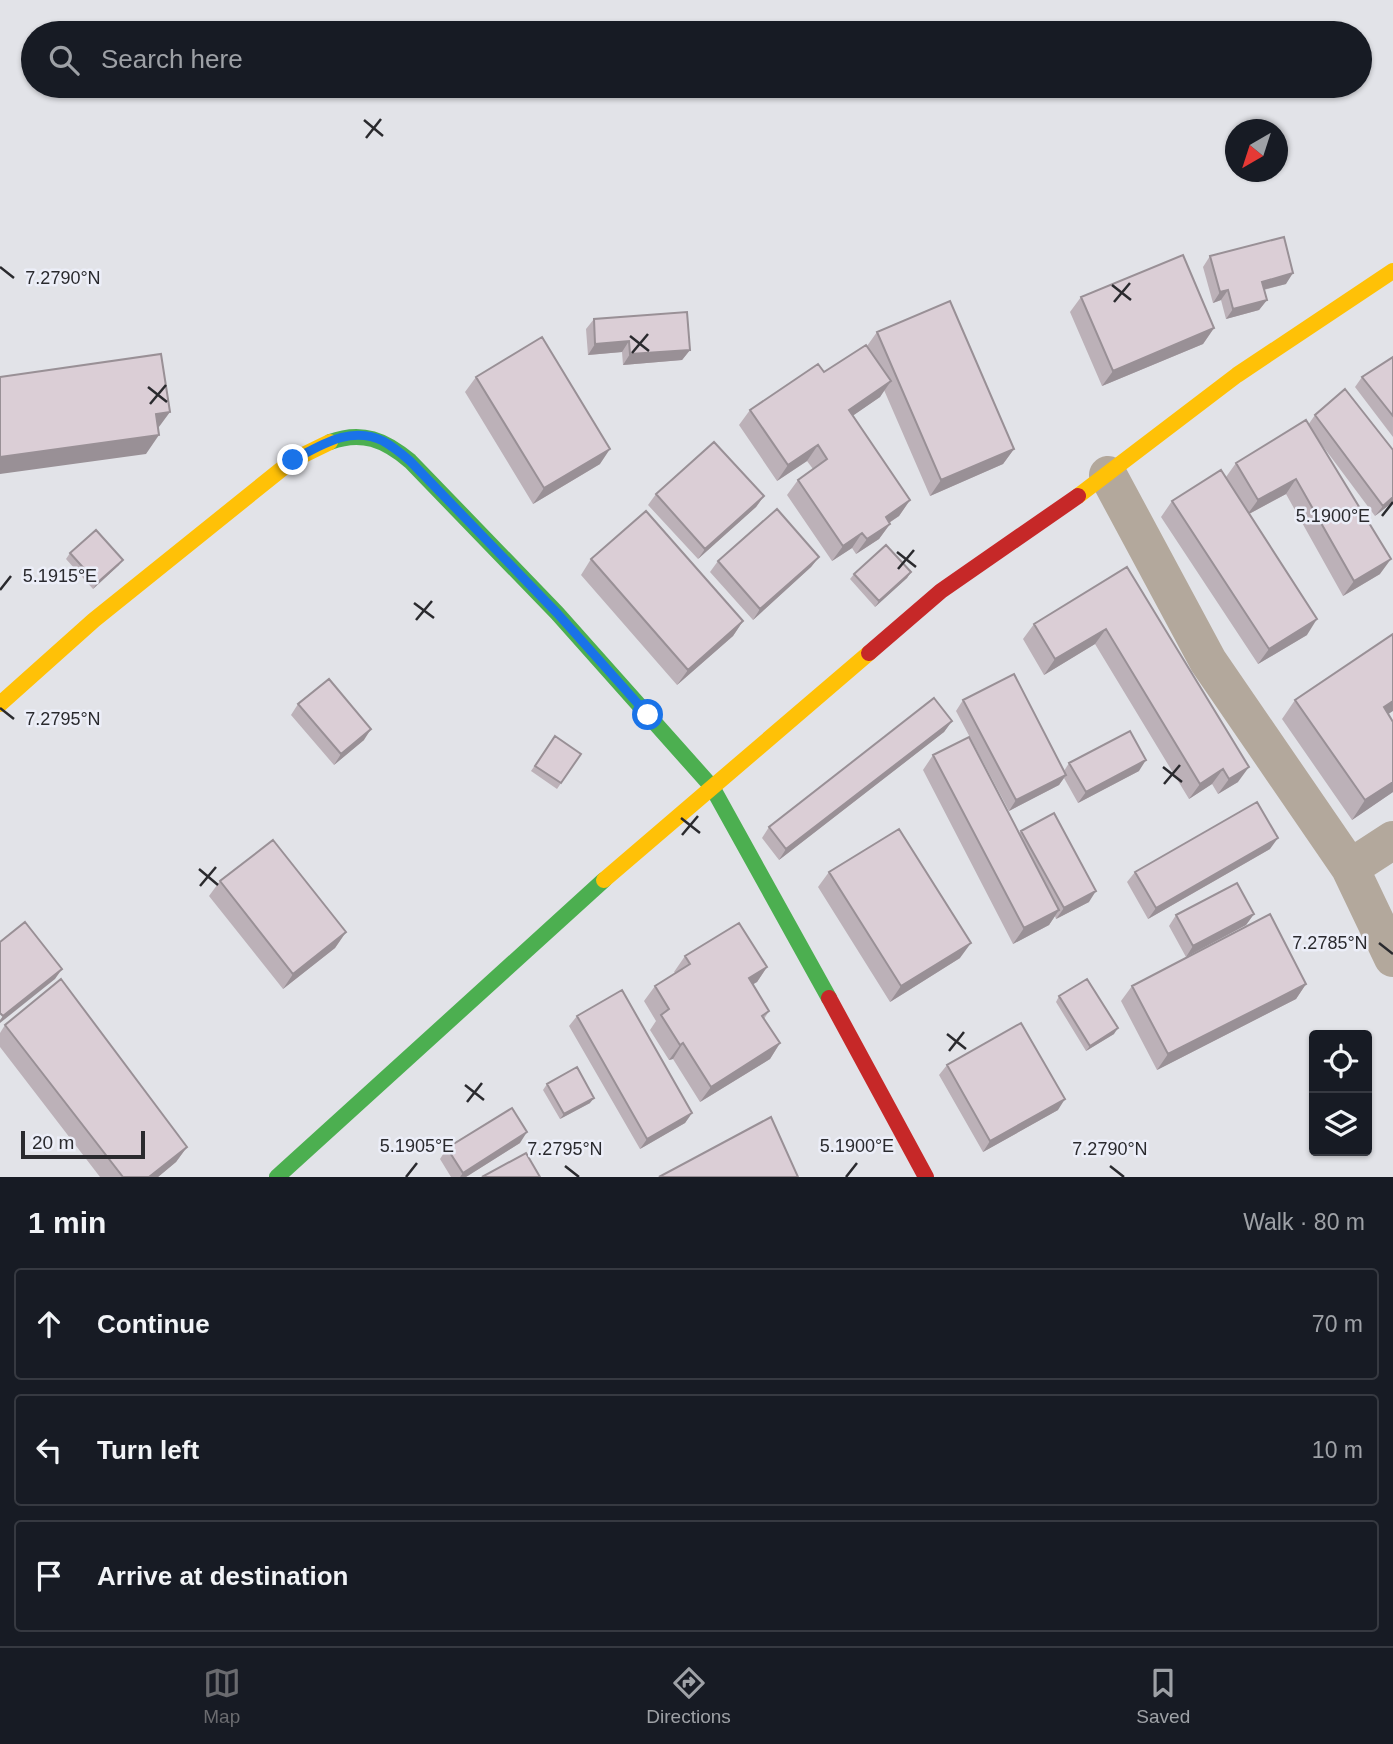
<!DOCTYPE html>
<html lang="en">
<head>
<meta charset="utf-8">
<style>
	body { margin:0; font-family:Arial,sans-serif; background:#20242c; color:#f1f3f6 }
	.controls { position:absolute; right:21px; bottom:21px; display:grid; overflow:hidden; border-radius:7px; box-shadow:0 2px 5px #0004 }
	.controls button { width:63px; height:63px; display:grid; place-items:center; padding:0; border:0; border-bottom:2px solid #363941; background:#171b24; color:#f1f3f6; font:35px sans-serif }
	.compass { position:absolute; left:1225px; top:119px; width:63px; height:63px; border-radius:50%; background:#171b24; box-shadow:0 2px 5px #0004; rotate:219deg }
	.scale { position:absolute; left:21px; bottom:18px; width:124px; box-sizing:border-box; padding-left:7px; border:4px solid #2a2a2e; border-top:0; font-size:19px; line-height:24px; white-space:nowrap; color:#2a2a2e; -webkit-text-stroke:5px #eceef8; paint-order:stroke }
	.stop { position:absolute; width:21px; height:21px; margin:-16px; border:5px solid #1a73e8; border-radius:50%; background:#fff }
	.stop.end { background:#1a73e8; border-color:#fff; box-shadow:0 2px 7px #0008 }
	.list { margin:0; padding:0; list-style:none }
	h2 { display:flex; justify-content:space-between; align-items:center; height:91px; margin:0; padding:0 28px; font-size:30px }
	h2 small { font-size:23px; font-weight:400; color:#9ea1a6 }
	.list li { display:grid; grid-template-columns:46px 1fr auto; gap:21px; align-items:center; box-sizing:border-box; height:112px; margin:0 14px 14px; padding:0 14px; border:2px solid #363941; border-radius:7px }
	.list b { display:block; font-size:26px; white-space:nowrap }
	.list em { font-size:23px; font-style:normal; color:#9ea1a6 }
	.icon { flex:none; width:38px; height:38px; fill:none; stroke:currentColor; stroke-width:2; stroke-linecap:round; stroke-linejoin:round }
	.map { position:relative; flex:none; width:1393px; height:1177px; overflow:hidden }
	.search { position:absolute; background:#171b24; box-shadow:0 2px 5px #0004; left:21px; right:21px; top:21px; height:77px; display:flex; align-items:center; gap:18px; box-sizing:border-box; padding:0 24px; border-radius:38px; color:#9ea1a6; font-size:26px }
	.sheet { height:469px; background:#171b24 }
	nav { display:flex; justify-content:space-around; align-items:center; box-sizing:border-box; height:98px; border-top:2px solid #363941; background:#171b24; font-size:19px; color:#9ea1a6 }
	nav a { display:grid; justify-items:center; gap:4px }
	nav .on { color:#6a6b6f }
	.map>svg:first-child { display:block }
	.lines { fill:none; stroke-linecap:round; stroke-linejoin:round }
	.street { stroke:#b3a89c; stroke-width:38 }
	.fast { stroke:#4caf50; stroke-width:16 }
	.slow { stroke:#ffc107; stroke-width:16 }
	.jam { stroke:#c62828; stroke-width:16 }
	.wall { fill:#bcb1b8 }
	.shaded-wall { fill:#999096 }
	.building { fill:#dbced6; stroke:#999096; stroke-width:2 }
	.route { stroke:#1a73e8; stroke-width:9 }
	.ticks { fill:none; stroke:#2a2a2e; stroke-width:2.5 }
	.ticks-label { font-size:18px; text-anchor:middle; fill:#2a2a2e; stroke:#eceef8; stroke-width:5; stroke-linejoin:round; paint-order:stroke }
</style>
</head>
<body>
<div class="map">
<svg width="1393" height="1177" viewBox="0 0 1393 1177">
	<rect width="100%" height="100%" fill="#e2e3e8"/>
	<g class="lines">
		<path class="street" d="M1108,475l100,186 142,207 43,90
			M1350,868l43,-28"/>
		<path class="fast" d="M330,442c32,-12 55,-2 80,19l147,152 155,174 117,211
			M277,1177l327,-297"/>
		<path class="slow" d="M1078,496l159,-121 156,-104
			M0,704l94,-84 199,-160 37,-18
			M604,880l265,-227"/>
		<path class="jam" d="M869,653l72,-62 137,-95
			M829,998l97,179"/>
	</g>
	<path class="wall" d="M1210,256l76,28 -22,6 3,10 -8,10 -33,9 -5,-19 -8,3 -10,-36z
		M1081,297l133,31 -11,16 -101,42 -32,-74z
		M594,319l96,31 -8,10 -59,5 -1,-13 -34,3 -2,-26z
		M877,332l137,117 -11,15 -73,32 -46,-106 -4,7 -28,19 58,84 -11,16 -10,7 1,1 -11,15 -23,15 -4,-6 -20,13 -45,-66 11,-15 15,-11 -6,-8 -30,20 -38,-56 11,-15 74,-38 43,-26z
		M1393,357v80l-38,-50 7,-10z
		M476,377l124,87 -67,40 -68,-112z
		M1315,415l78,87 -18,14 -56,-75 61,133 -37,22 -57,-102 -37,20 58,121 -49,29 -97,-147 11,-16 54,-24 10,-14 72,-38z
		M656,494l108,2 -8,11 -58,52 -50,-54z
		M70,553l49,12 -26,24 -27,-30z
		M819,557l-8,10 -58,53 -43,-48 8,-11z
		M591,559l152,62 -10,15 -56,49 -96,-110z
		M1127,567l111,215 -20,12 -6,-10 -23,15 -94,-155 -51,31 -21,-36 11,-15z
		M911,572l-4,6 -32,29 -25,-28 4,-5z
		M963,700l101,71 5,-8 70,8 -61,32 -14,-25 -5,7 -50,26 -53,-100z
		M1295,700l93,14 5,78 -41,28 -70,-101z
		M298,704l66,36 -30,25 -43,-50z
		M952,721l-8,11 -165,128 -17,-22 7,-11z
		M555,736l26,18 -24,35 -26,-18z
		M933,755l86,79 2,-3 68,71 -33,17 -1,-3 -6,9 -36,19 -90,-174z
		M1270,849l-122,70 -21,-37 8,-10z
		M829,872l131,86 -70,44 -72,-115z
		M220,881l126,51 -11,16 -52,41 -74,-93z
		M1254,914l-8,11 -60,32 -17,-31 7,-11z
		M685,956l82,11 -10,15 -4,2 16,27 -5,8 16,24 -10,16 -70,43 -27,-43 -4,1 -19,-30 6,-9 -12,-20 11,-15 20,-13 -1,-1z
		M1306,984l-10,15 -139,71 -36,-69 11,-15z
		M1059,996l55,38 -28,17 -30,-49z
		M577,1016l115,97 -7,10 -45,26 -71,-123z
		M5,1025l182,122 -11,15 -18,15h-58l-100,-130v-14z
		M947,1065l111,45 -75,42 -44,-77z
		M547,1084l43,19 -30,16 -17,-29z
		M520,1143l-54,34h-15l-11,-18 7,-11z"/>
	<path class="shaded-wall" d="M1293,273l-7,11 -32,8 8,-10z
		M1228,290l-7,10 -8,3 7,-11z
		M1267,300l-8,10 -33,9 7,-10z
		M1214,328l-11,16 -101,42 11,-15z
		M629,341l-7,11 -34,3 7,-11z
		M690,350l-8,10 -59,5 7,-11z
		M891,381l-11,16 -42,29 11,-16z
		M170,412l-14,19v-17z
		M159,435l-13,19 -146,20v-17z
		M818,445l-11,16 -30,20 11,-16z
		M610,449l-10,15 -67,40 11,-16z
		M1014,449l-11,15 -73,32 11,-16z
		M1296,479l-10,15 -39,21 11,-15z
		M764,496l-8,11 -58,52 7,-10z
		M1393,497v5l-18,14 8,-10z
		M910,500l-11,16 -24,16 11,-15z
		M890,524l-11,15 -23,15 11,-15z
		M862,533l-10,15 -20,13 11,-15z
		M819,557l-8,10 -58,53 7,-11z
		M1391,559l-11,15 -37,22 11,-15z
		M123,560l-4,5 -26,24 4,-6z
		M911,572l-4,6 -32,29 4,-6z
		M1317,619l-10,16 -49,29 11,-15z
		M743,621l-10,15 -56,49 11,-15z
		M1106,629l-11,15 -51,31 11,-16z
		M1393,701v10l-23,15 14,-19z
		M952,721l-8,11 -165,128 7,-11z
		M371,729l-7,11 -30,25 7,-11z
		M1146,760l-7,11 -61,32 8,-11z
		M1249,767l-11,15 -20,12 11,-15z
		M1223,769l-11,15 -23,15 11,-15z
		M1066,775l-7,10 -50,26 7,-11z
		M1393,782v10l-41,28 13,-20z
		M1278,838l-8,11 -122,70 8,-11z
		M1096,891l-7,11 -33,17 8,-11z
		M1059,910l-10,15 -36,19 11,-16z
		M1254,914l-8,11 -60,32 7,-11z
		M346,932l-11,16 -52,41 10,-15z
		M971,943l-11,15 -70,44 11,-16z
		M767,967l-10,15 -19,11 11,-15z
		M62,969l-7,10 -55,44v-3l3,-4z
		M1306,984l-10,15 -139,71 11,-16z
		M1118,1028l-4,6 -28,17 4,-5z
		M683,1043l-10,16 -4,1 11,-15z
		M780,1043l-10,16 -70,43 11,-15z
		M594,1098l-4,5 -30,16 4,-5z
		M1065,1099l-7,11 -75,42 7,-11z
		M692,1113l-7,10 -45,26 7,-10z
		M527,1132l-7,11 -54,34h-6l3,-4z
		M187,1147l-11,15 -18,15h-9z"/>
	<path class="building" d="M1284,237l9,36 -31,9 5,18 -34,9 -5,-19 -8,2 -10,-36z
		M1183,255l31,73 -101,43 -32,-74z
		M950,301l64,148 -73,31 -64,-148z
		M687,312l3,38 -60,4 -1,-13 -34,3 -1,-25z
		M542,337l68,112 -66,39 -68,-111z
		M866,345l25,36 -42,29 61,90 -24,17 4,7 -23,15 -5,-6 -19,13 -45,-66 29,-21 -9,-14 -30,20 -38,-55 68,-46 6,8z
		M161,354l9,58 -14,2 3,21 -159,22v-80z
		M1393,357v59l-31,-39z
		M1345,389l48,61v47l-10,9 -68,-91z
		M1306,420l85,139 -37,22 -58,-102 -38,21 -22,-37z
		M714,442l50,54 -59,53 -49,-55z
		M1221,470l96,149 -48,30 -97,-148z
		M777,509l42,48 -59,52 -42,-48z
		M646,511l97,110 -55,49 -97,-111z
		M96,530l27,30 -26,23 -27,-30z
		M886,545l25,27 -32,29 -25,-27z
		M1127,567l122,200 -20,12 -6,-10 -23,15 -94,-155 -51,30 -21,-35z
		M1393,634v67l-9,6 9,15v60l-28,18 -70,-100z
		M1014,674l52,101 -50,25 -53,-100z
		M329,679l42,50 -30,25 -43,-50z
		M934,698l18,23 -166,128 -17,-22z
		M1130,731l16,29 -60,32 -17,-29z
		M555,736l26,18 -20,29 -26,-17z
		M969,737l90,173 -35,18 -91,-173z
		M1257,802l21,36 -122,70 -21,-36z
		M1054,813l42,78 -32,17 -43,-77z
		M899,829l72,114 -70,43 -72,-114z
		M273,840l73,92 -53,42 -73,-93z
		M1237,883l17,31 -61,32 -17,-31z
		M1270,914l36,70 -138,70 -36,-68z
		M25,922l37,47 -59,47 -3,-3v-71z
		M739,923l28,44 -18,11 20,33 -7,5 18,27 -69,44 -28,-44 -3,2 -19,-30 8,-6 -14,-23 35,-22 -5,-8z
		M61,979l126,168 -38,30h-26l-118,-152z
		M1087,979l31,49 -28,18 -31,-50z
		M622,990l70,123 -45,26 -70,-123z
		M1021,1023l44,76 -75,42 -43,-76z
		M577,1067l17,31 -30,16 -17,-30z
		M512,1108l15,24 -64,41 -16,-25z
		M771,1117l27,60h-139z
		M526,1153l14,24h-58z"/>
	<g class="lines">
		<path class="route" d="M293,460c28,-15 58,-35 90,-19 9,5 19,13 27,20l147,152 91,102"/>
	</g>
	<path class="ticks" d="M364,120l19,16M366,138l15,-19M0,267l14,11M1112,285l19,15M1114,302l16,-19M630,336l19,15M632,353l16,-19M148,387l19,15M150,404l16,-19M1382,516l11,-14M897,552l19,15M898,569l16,-19M0,590l11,-14M414,603l20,15M416,620l16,-19M0,708l14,11M1163,767l19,15M1164,784l16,-19M681,818l19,15M682,835l16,-19M199,869l19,16M200,886l16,-19M1379,943l14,11M947,1034l19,15M949,1051l15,-19M465,1085l19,15M467,1102l15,-19M565,1166l14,11M1110,1166l14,11M406,1177l11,-14M846,1177l11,-14"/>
	<g class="ticks-label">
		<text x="63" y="284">7.2790°N</text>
		<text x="1333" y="522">5.1900°E</text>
		<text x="60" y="582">5.1915°E</text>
		<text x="63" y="725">7.2795°N</text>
		<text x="1330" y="949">7.2785°N</text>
		<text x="417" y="1152">5.1905°E</text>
		<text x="857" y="1152">5.1900°E</text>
		<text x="565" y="1155">7.2795°N</text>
		<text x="1110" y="1155">7.2790°N</text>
	</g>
</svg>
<div class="controls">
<button><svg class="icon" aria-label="locate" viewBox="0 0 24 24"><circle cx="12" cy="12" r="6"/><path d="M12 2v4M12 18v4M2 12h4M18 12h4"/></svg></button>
<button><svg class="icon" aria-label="layers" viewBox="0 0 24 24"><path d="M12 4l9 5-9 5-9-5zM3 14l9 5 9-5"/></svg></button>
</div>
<svg class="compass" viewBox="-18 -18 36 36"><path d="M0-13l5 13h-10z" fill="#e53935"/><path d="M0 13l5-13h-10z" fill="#9ea1a6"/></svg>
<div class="scale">20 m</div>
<div class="stop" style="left:648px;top:715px"></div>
<div class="stop end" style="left:293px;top:460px"></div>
<div class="search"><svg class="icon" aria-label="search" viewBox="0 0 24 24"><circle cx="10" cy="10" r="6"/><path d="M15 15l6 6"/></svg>Search here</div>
</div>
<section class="sheet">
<h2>1 min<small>Walk · 80 m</small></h2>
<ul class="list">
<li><svg class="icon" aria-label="ahead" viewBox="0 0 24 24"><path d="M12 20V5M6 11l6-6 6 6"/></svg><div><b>Continue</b></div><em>70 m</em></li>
<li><svg class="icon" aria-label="left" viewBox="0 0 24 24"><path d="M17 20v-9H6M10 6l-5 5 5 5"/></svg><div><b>Turn left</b></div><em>10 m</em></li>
<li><svg class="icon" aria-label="arrive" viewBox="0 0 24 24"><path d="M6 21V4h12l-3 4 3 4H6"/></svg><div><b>Arrive at destination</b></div></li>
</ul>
</section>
<nav>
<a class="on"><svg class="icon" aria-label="map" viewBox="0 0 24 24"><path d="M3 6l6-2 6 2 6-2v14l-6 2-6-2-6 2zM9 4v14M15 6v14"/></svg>Map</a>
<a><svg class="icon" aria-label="directions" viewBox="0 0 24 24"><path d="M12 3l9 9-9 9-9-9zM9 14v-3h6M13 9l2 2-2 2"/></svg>Directions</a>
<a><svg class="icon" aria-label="saved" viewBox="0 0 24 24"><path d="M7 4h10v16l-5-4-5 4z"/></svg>Saved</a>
</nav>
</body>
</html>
